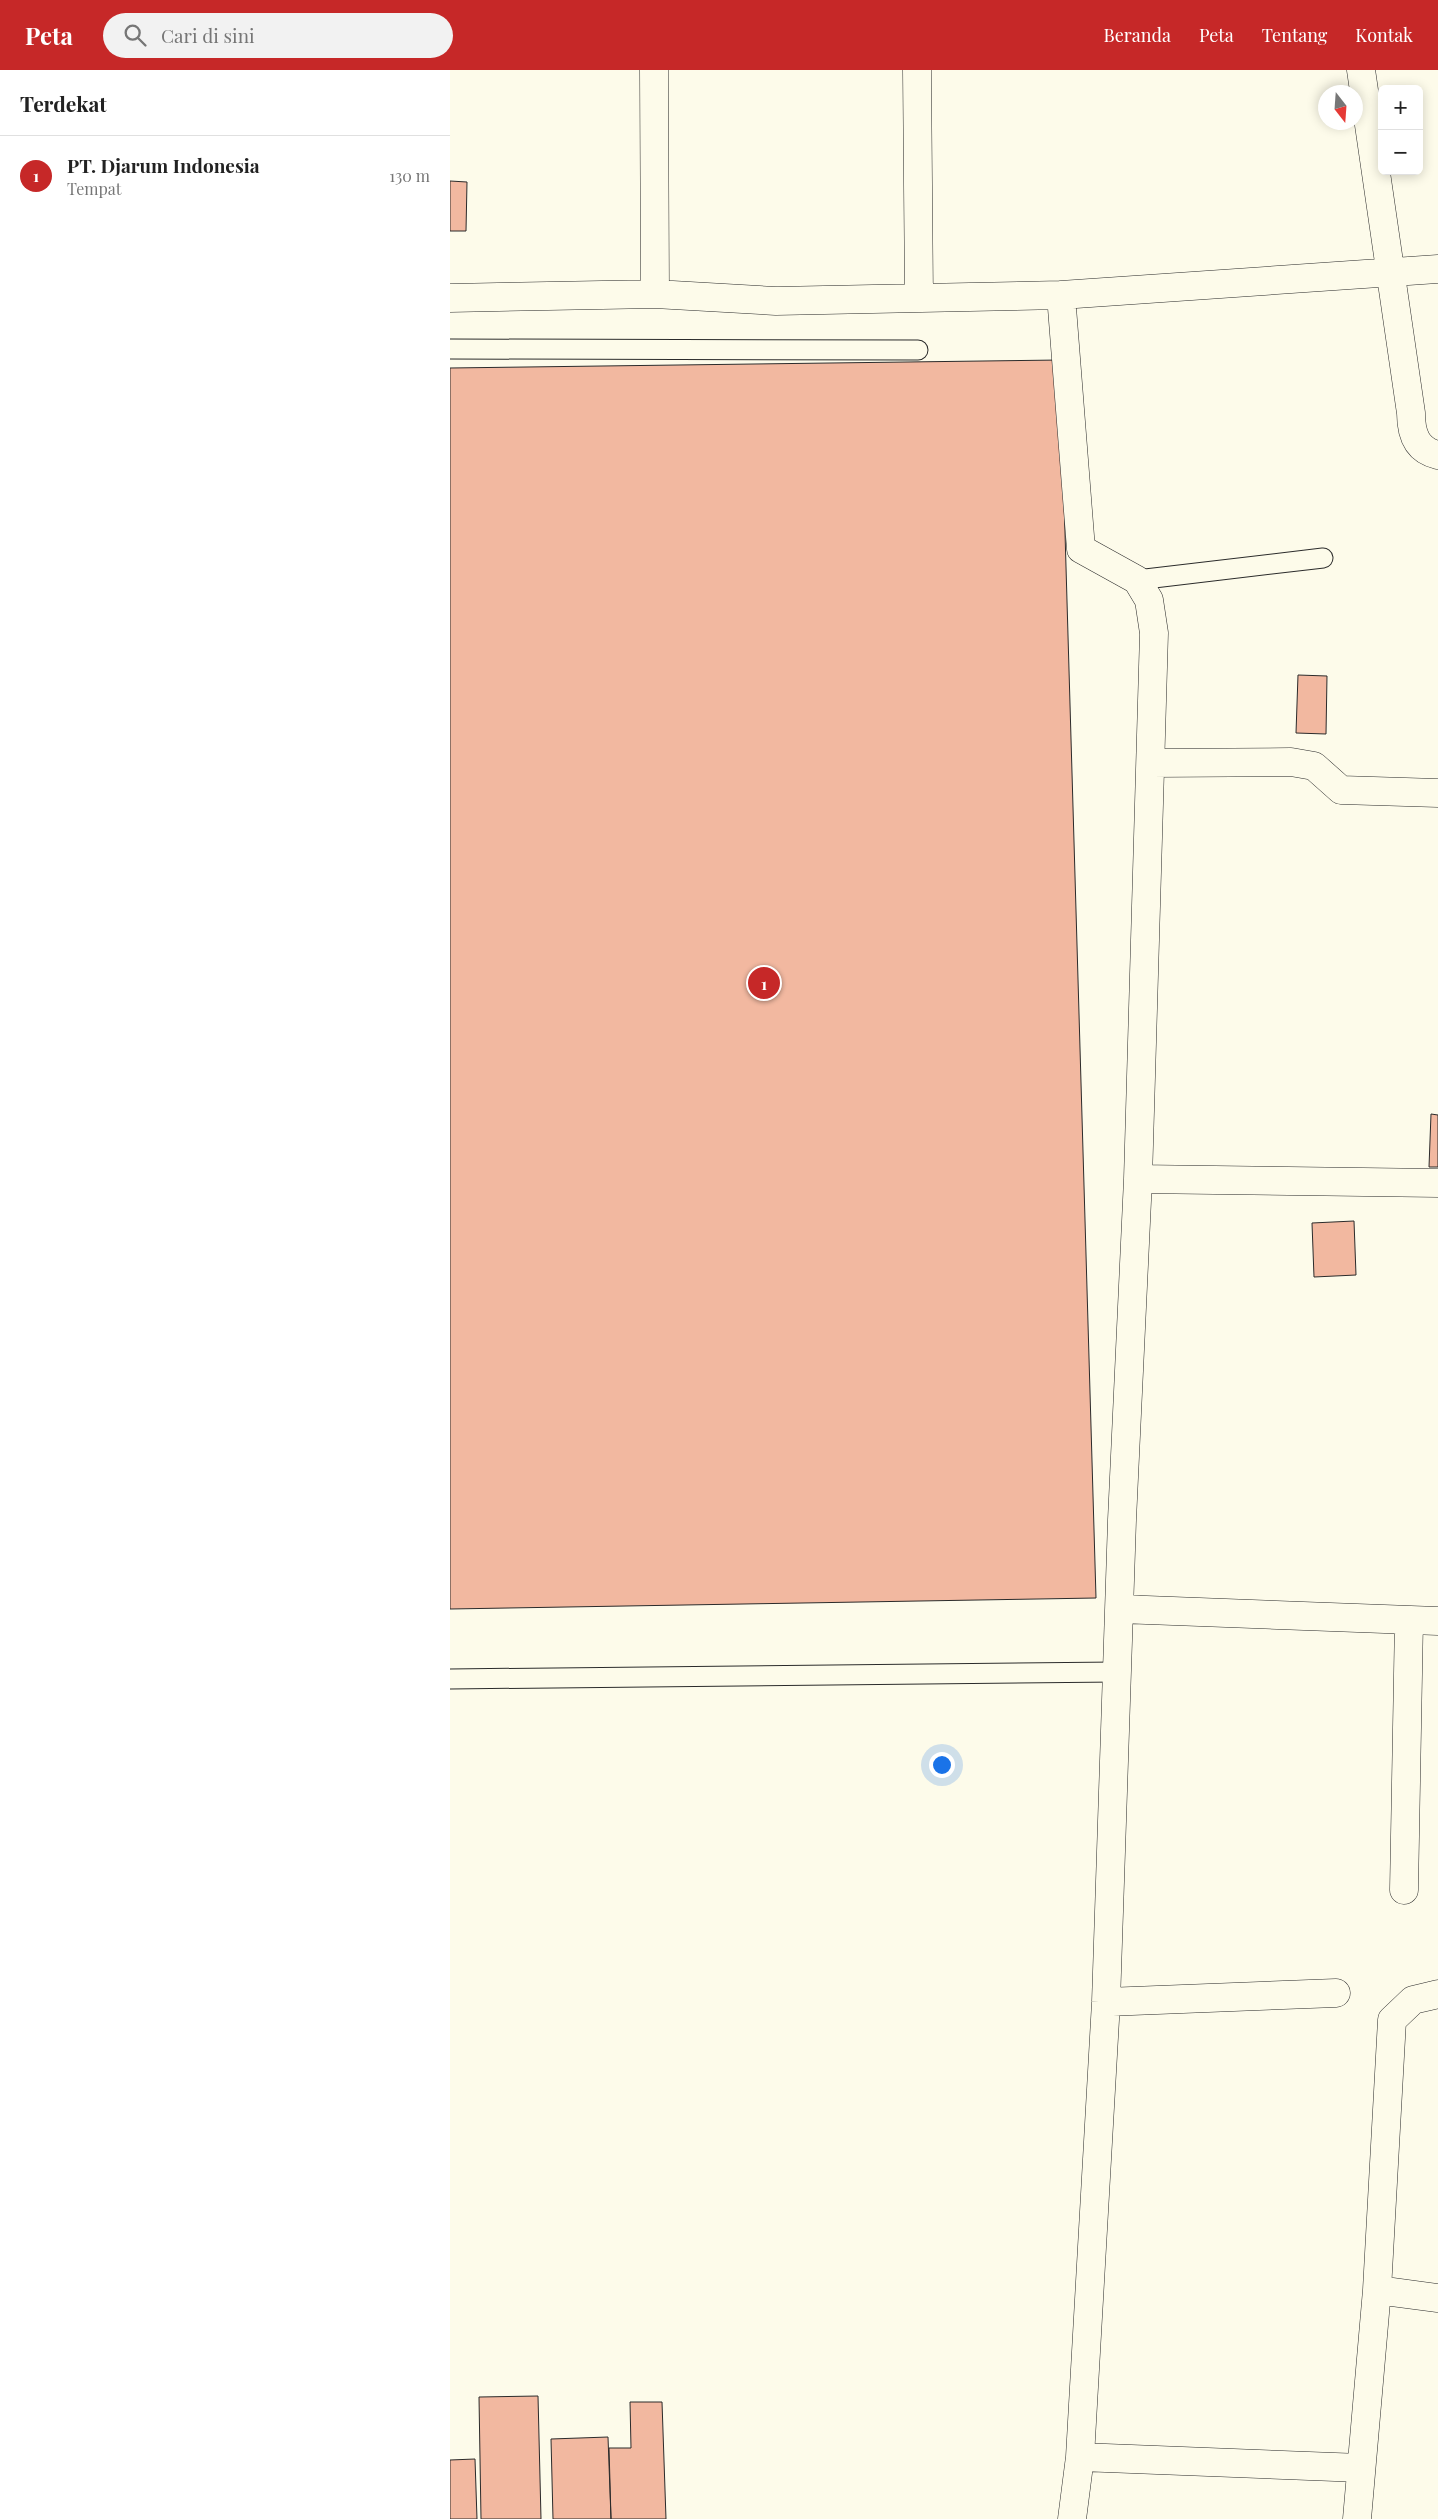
<!DOCTYPE html>
<html lang="id">
<head>
<meta charset="utf-8">
<style>
	body { margin:0; font-family:"Playfair Display",serif; background:#f2f2f2; color:#222 }
	.controls { position:absolute; right:15px; top:15px; display:grid; overflow:hidden; border-radius:8px; box-shadow:0 2px 12px #0003 }
	.controls button { width:45px; height:45px; display:grid; place-items:center; padding:0; border:0; border-bottom:1px solid #e0e0e0; background:#fff; color:#222; font:25px sans-serif }
	.compass { position:absolute; left:868px; top:15px; width:45px; height:45px; border-radius:50%; background:#fff; box-shadow:0 2px 12px #0003; rotate:163deg }
	.you { position:absolute; left:491px; top:1694px; width:18px; height:18px; margin:-12px; border:4px solid #fff; border-radius:50%; background:#1a73e8; box-shadow:0 0 0 8px #1a73e833 }
	.badge { display:grid; place-items:center; width:32px; height:32px; border-radius:50%; background:#c62828; color:#fff; font-size:16px; font-weight:700 }
	.pin { position:absolute; translate:-50% -50%; border:2px solid #fff; box-shadow:0 1px 5px #0006 }
	.list { margin:0; padding:0; list-style:none }
	h2 { display:flex; justify-content:space-between; align-items:center; height:65px; margin:0; padding:0 20px; font-size:21px }
	h2 small { font-size:16px; font-weight:400; color:#767676 }
	.list li { display:grid; grid-template-columns:32px 1fr auto; gap:15px; align-items:center; box-sizing:border-box; height:80px; padding:0 20px; border-top:1px solid #e0e0e0 }
	.list b { display:block; font-size:19px; white-space:nowrap }
	.list p { margin:0; font-size:16px; white-space:nowrap; color:#767676 }
	.list em { font-size:16px; font-style:normal; color:#767676 }
	.icon { flex:none; width:28px; height:28px; fill:none; stroke:currentColor; stroke-width:2; stroke-linecap:round; stroke-linejoin:round }
	.map { position:relative; flex:none; width:988px; height:2449px; overflow:hidden }
	header { display:flex; align-items:center; gap:30px; box-sizing:border-box; height:70px; padding:0 25px; background:#c62828; color:#fff }
	header strong { font-size:24px }
	nav { display:flex; gap:28px; margin-inline-start:auto; font-size:18px }
	.search { width:350px; height:45px; background:#f2f2f2; display:flex; align-items:center; gap:12px; box-sizing:border-box; padding:0 18px; border-radius:28px; color:#767676; font-size:19px }
	main { display:flex }
	aside { flex:1; background:#fff }
	.map>svg:first-child { display:block }
	.building { fill:#f2b8a0; stroke:#2b2b2b }
	.lines { fill:none; stroke-linecap:round; stroke-linejoin:round }
	.lane-casing { stroke:#2b2b2b; stroke-width:21 }
	.street-casing { stroke:#2b2b2b; stroke-width:29 }
	.lane { stroke:#fdfbea; stroke-width:19 }
	.street { stroke:#fdfbea; stroke-width:28 }
</style>
</head>
<body>
<header>
<strong>Peta</strong>
<div class="search"><svg class="icon" aria-label="search" viewBox="0 0 24 24"><circle cx="10" cy="10" r="6"/><path d="M15 15l6 6"/></svg>Cari di sini</div>
<nav><a>Beranda</a><a>Peta</a><a>Tentang</a><a>Kontak</a></nav>
</header>
<main>
<aside>
<h2>Terdekat<small></small></h2>
<ul class="list">
<li><span class="badge">1</span><div><b>PT. Djarum Indonesia</b><p>Tempat</p></div><em>130 m</em></li>
</ul>
</aside>
<div class="map">
<svg width="988" height="2449" viewBox="0 0 988 2449">
	<rect width="100%" height="100%" fill="#fdfbea"/>
	<path class="building" d="M0,111l17,1 -1,49h-16z
		M610,290l36,1238 -646,11v-1241z
		M848,605l29,1 -1,58 -30,-1z
		M981,1044l7,1v52h-9z
		M904,1151l2,54 -42,2 -2,-54z
		M88,2326l3,123h-60l-2,-122z
		M180,2332h32l4,117h-55l-2,-71h22z
		M158,2367l3,82h-58l-2,-80z
		M25,2389l2,60h-27v-59z"/>
	<g class="lines">
		<defs>
			<path id="lane" d="M0,279l468,1
				M687,510l186,-22
				M0,1609l667,-7"/>
			<path id="street" d="M204,0l1,224
				M467,0l2,228
				M911,0l50,343c0,20 5,37 27,42
				M611,225l20,254 56,31 12,20 5,33 -16,546 -16,341 -16,482 -26,455 -8,62
				M0,228l205,-4 121,7 285,-6 377,-26
				M701,693l140,-1 23,4 27,24 97,3
				M688,1109l300,4
				M670,1539l318,12
				M954,1820l5,-270
				M656,1932l230,-9
				M927,2220l61,8
				M630,2387l281,11
				M907,2449l20,-229 15,-270 21,-20 25,-6"/>
		</defs>
		<use href="#lane" class="lane-casing"/>
		<use href="#street" class="street-casing"/>
		<use href="#lane" class="lane"/>
		<use href="#street" class="street"/>
	</g>
</svg>
<div class="controls">
<button>+</button>
<button>−</button>
</div>
<svg class="compass" viewBox="-18 -18 36 36"><path d="M0-13l5 13h-10z" fill="#e53935"/><path d="M0 13l5-13h-10z" fill="#767676"/></svg>
<div class="you"></div>
<div class="pin badge" style="left:314px;top:913px">1</div>
</div>
</main>
</body>
</html>
